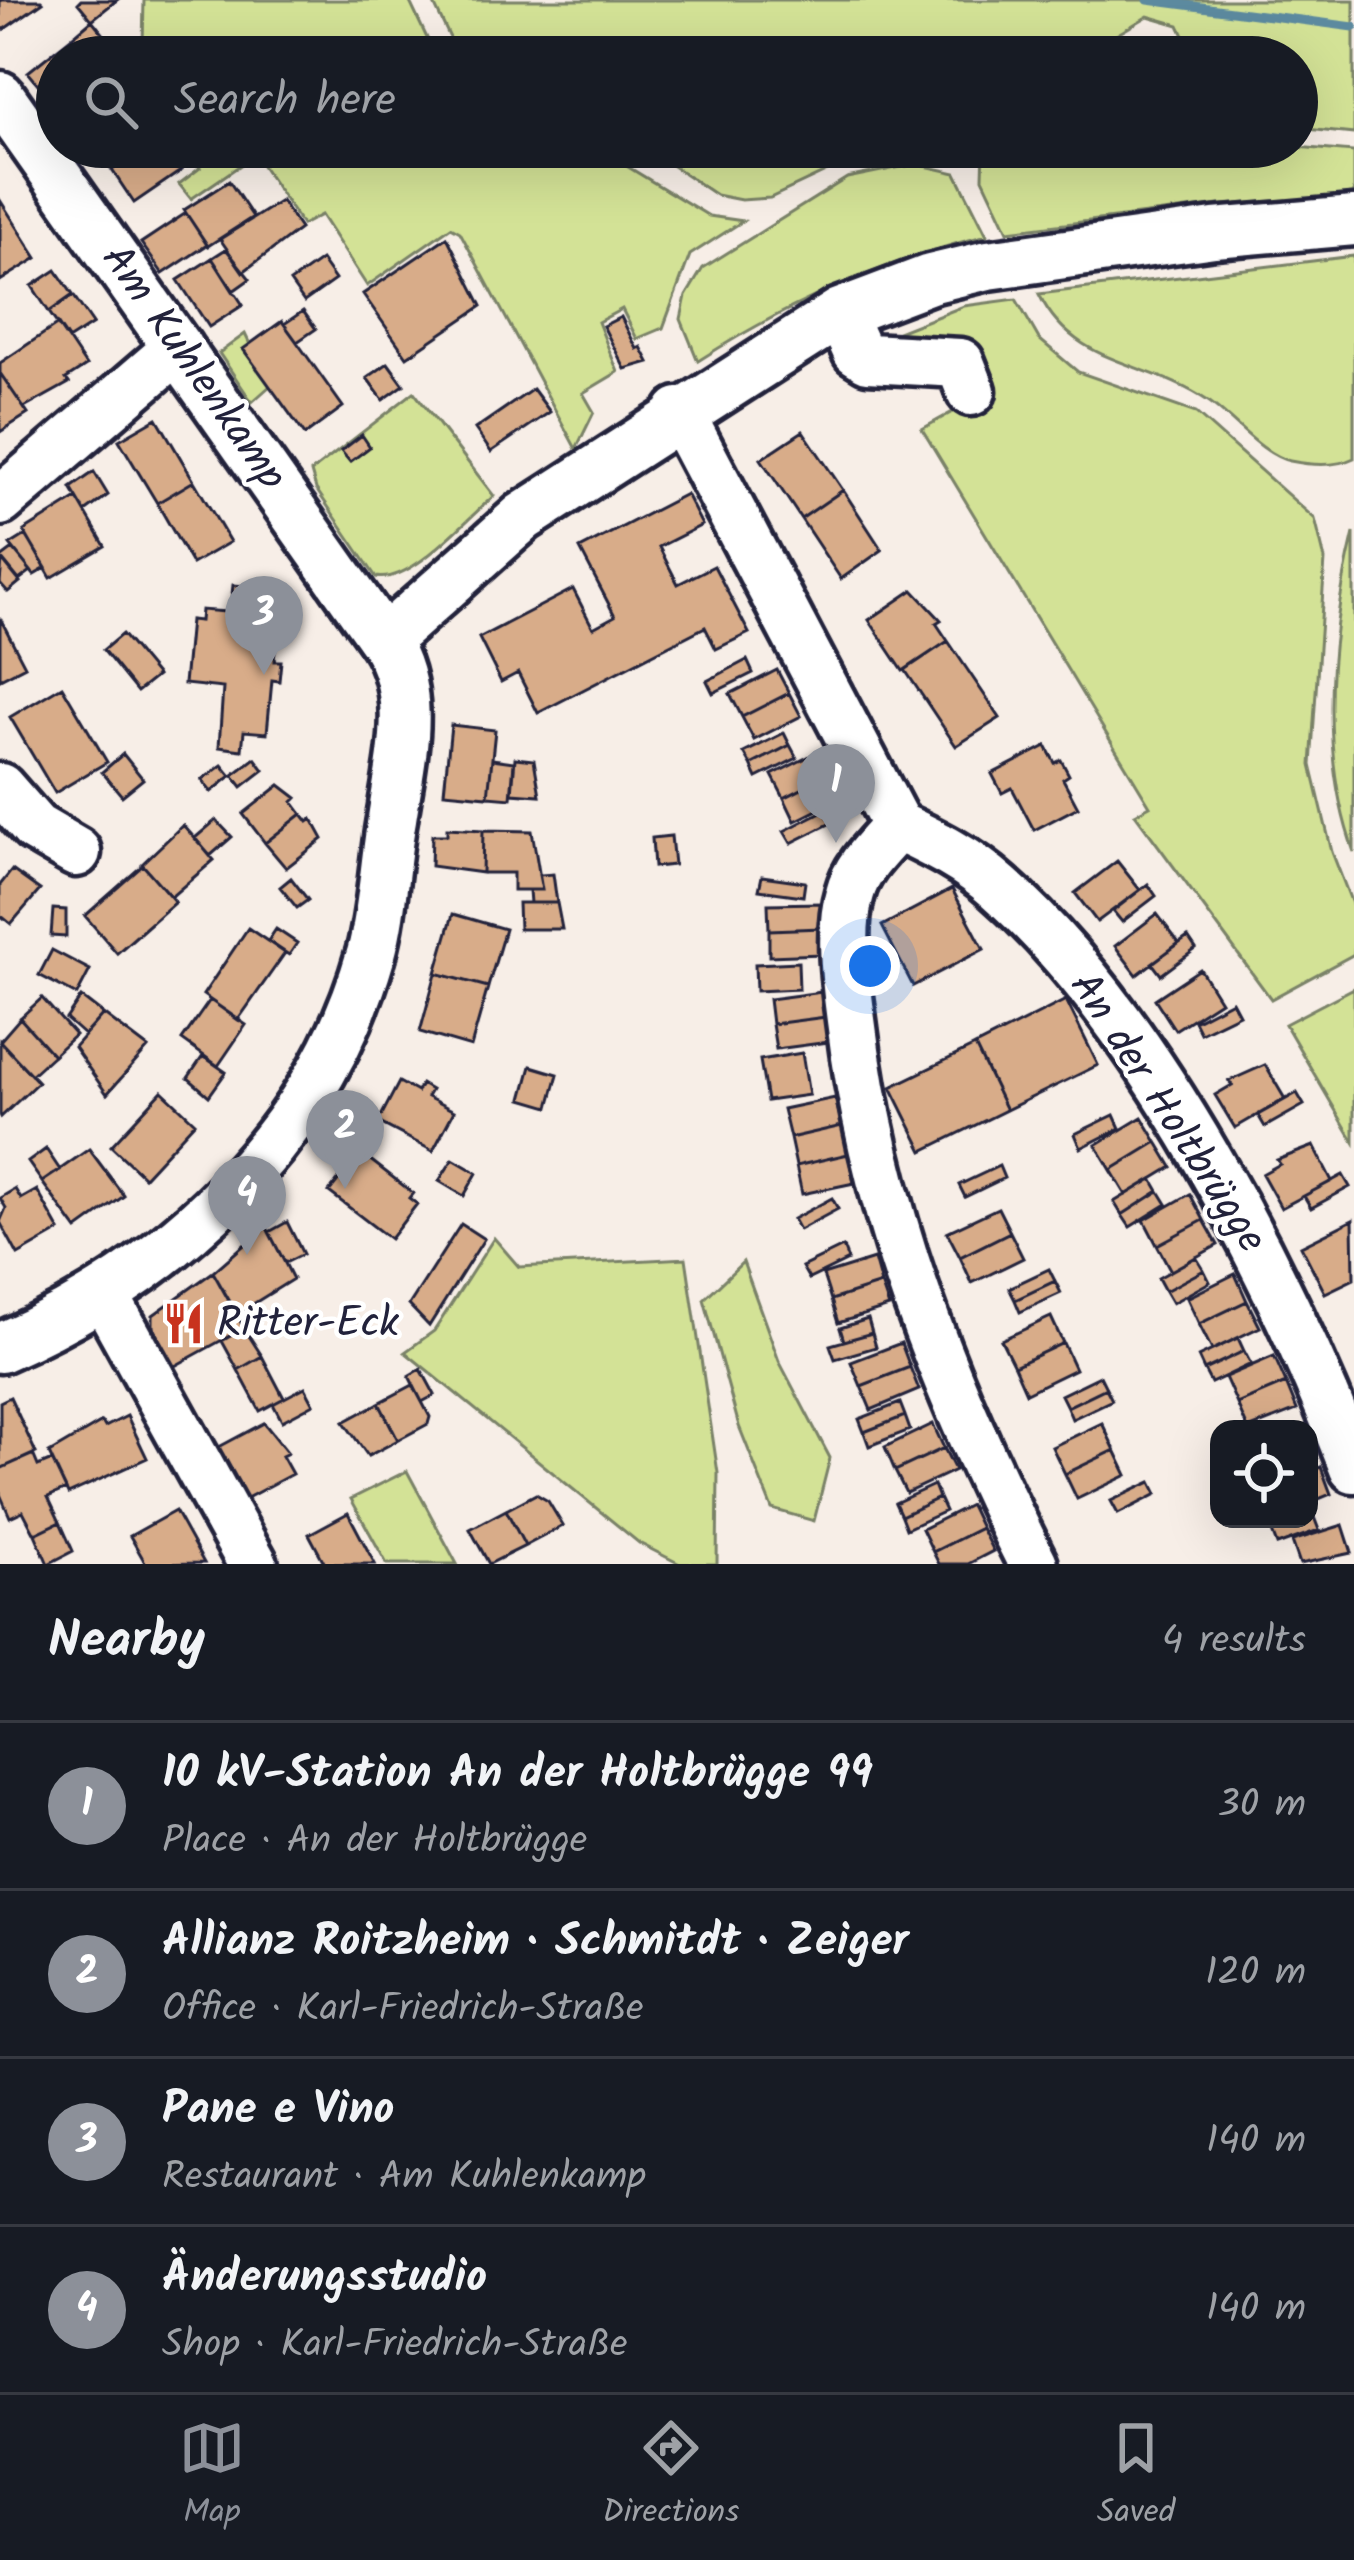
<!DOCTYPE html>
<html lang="en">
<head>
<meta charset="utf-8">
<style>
	body { margin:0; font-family:Kalam,sans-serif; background:#242831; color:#f1f3f6 }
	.controls { position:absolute; right:36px; bottom:36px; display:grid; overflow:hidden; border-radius:24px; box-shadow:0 12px 48px #0002 }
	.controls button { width:108px; height:108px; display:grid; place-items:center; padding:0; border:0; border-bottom:3px solid #363941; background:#171b24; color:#f1f3f6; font:60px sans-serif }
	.you { position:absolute; left:870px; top:966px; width:42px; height:42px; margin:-30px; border:9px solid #fff; border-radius:50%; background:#1a73e8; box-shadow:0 0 0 18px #1a73e833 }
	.badge { display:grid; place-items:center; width:78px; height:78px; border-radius:50%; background:#8c9099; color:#fff; font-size:39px; font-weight:700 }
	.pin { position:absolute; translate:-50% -99px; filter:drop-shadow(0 3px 6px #0008) }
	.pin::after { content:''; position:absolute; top:63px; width:42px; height:36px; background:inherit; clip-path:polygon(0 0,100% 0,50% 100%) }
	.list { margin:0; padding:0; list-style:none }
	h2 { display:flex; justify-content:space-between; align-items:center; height:156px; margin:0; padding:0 48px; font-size:51px }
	h2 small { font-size:39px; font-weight:400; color:#9ea1a6 }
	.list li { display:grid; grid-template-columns:78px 1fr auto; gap:36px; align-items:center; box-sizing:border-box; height:168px; padding:0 48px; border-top:3px solid #363941 }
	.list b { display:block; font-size:45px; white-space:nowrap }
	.list p { margin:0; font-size:39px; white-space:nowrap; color:#9ea1a6 }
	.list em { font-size:39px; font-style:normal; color:#9ea1a6 }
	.icon { flex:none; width:66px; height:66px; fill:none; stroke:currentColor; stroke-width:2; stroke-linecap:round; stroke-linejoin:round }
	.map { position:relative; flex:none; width:1354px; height:1564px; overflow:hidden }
	.search { position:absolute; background:#171b24; box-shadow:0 12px 48px #0002; left:36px; right:36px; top:36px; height:132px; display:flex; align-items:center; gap:30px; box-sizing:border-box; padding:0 42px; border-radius:66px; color:#9ea1a6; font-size:45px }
	.sheet { height:828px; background:#171b24 }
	nav { display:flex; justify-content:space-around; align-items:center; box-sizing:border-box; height:168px; border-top:3px solid #363941; background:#171b24; font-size:33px; color:#9ea1a6 }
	nav a { display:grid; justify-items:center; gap:6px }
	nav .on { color:#8c9099 }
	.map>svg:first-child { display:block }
	.green { fill:#d3e296; stroke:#7a8268; stroke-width:3 }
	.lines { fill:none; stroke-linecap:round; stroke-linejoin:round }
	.stream { stroke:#5c8a9f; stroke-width:9 }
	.building { fill:#d8ac89; stroke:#22223b; stroke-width:3 }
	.minor-casing { stroke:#22223b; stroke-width:57 }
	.minor { stroke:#fff; stroke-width:48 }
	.labels { text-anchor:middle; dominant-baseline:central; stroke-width:9; stroke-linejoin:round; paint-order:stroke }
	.street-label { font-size:42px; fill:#22223b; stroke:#fff }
	.poi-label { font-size:42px; fill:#22223b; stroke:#fff; text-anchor:start }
</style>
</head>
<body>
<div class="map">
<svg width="1354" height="1564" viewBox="0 0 1354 1564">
	<rect width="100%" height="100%" fill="#f7eee7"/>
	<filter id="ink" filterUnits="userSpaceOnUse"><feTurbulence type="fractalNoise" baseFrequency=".00833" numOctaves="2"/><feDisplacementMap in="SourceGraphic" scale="24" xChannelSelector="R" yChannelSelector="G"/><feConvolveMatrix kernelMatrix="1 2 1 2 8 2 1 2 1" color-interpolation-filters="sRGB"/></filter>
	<g filter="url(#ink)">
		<path class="green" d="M144,0h265l27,57h-255l-5,-6 -8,6h-40l15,-12z
			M432,0h922v134l-57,-6v-71h-103l-15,-32 -31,-9 -69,41h-620z
			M184,147h373l48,6 104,63 34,5 -53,34 -27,73 -26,11 -15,-30 -24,13 20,50 -35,21 11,19 -18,37 -116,-217 -9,-5 -84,59 -46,-71 -19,10 -47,-70 -64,44 -12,-15 21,-16z
			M645,147h263l-59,14 -79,37 -29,2 -25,-5z
			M984,147h313l57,5v44l-134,9 -212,26 -25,-53z
			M916,164l40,9 31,62c-106,28 -197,67 -289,126l-17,-42 5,-23 17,-28 144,-90z
			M1354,256v202c-18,9 -44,7 -64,3 -28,-6 -58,-44 -82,-60 -60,-41 -134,-34 -169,-107z
			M1016,299l23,40 39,33 118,41 119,106 10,41 -14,205 21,87 22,57v45l-83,45 -136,-185 15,-8 -228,-377 61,-34 -116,-51 97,-38z
			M245,334l25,52 -18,16 -33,-49z
			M414,392l80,104c-29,24 -83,88 -118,81l-60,-88 -5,-17z
			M1354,533v319c-36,-101 -25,-216 0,-319z
			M1354,988v154l-69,-118z
			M494,1238l25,29 167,-9 32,215 -1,91h-37l-41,-21 -234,-191 29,-21z
			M743,1262l36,99 51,97 -16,63 -42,-12 -33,-83 -35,-127z
			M407,1471l50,93h-70l-36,-65z"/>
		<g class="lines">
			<path class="stream" d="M1148,0l206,27"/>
		</g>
		<path class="building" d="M0,0h41l2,2 -43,30z
			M81,0h36l-25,20 -14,-17z
			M92,20l27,33 -4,4h-26l-17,-20z
			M72,37l17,20h-32v50l-29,-35z
			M95,147h49l-32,23z
			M144,147h22l16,23 -48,33 -22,-33z
			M229,181l24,36 -45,29 -24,-36z
			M0,200l37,58 -37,23z
			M281,201l19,28 -57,43 -23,-33z
			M186,213l21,32 -44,29 -22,-31z
			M447,237l35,69 -75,51 -44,-63z
			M226,249l24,30 -17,12 -21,-33z
			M212,258l31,47 -34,22 -31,-47z
			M321,260l14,20 -31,22 -14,-20z
			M56,270l17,25 -24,17 -17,-26z
			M73,295l20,29 -25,16 -19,-28z
			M303,311l13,18 -19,13 -13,-18z
			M621,317l16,32 4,-2 8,15 -24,7 -22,-43z
			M282,321l61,86 -38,28 -62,-86z
			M58,324l28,42 -20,13 3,4 -45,25 -24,-35v-10z
			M388,363l16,22 -21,15 -16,-22z
			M0,373l28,41 -28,18z
			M533,389l17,23 -59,40 -16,-23z
			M157,418l37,63 -37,22 -38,-63z
			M803,431l40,59 -42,29 -40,-60z
			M362,435l8,12 -20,15 -9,-11z
			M94,472l14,23 -23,17 -14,-24z
			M194,481l36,61 -38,22 -35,-61z
			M843,490l39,60 -41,29 -40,-60z
			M686,494l16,31 -43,22 19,37 36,-18 35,67 -33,16 -11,-22 -167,86 -20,-40 -17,9 -22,-44 94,-49 20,39 22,-12 -35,-67z
			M77,498l28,48 -54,32 -27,-47z
			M26,535l20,33 -12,7 -24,-30z
			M13,549l18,22 -12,9 -18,-22z
			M2,560l18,22 -12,10 -8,-9z
			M233,585l47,4 -6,72h7l-2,20 -7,-1 -5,53 -23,-2 -2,19 -23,-3 4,-59 -39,-4 6,-64 10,1 1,-11 25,2 3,11z
			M913,590l28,30 -5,3 12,18 -45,30 -34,-51z
			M0,618l25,48 -25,13z
			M122,634l35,42 -20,16 -34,-42z
			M948,641l52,77 -44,28 -51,-76z
			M747,660l6,13 -40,20 -6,-12z
			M777,670l12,23 -47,24 -12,-23z
			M62,686l45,76 -52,31 -45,-76z
			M789,693l12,23 -47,24 -12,-23z
			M451,725l44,5 -7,66 -44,-4z
			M784,733l6,12 -39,20 -7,-12z
			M790,745l7,13 -40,20 -6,-13z
			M1046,746l9,17 6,-3 8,15 -6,4 15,28 -44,23 -22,-42 -10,5 -10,-19z
			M820,751l11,23 -47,24 -12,-23z
			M123,754l20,25 -21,17 -20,-24z
			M255,758l9,12 -22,17 -9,-12z
			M515,758l19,2 6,35 -28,-2z
			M492,759l22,3 -3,36 -23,-2z
			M222,765l9,11 -20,16 -9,-12z
			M831,774l12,23 -48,24 -11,-23z
			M280,785l17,13 -4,4 9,12 -37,29 -22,-29z
			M825,810l6,13 -40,20 -7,-12z
			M302,814l6,8 4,-3 11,20 -37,29 -21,-25z
			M216,820l16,17 -22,19 -15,-18z
			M183,825l31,35 -43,37 -29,-33z
			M447,828l36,2 -1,43 -51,-7 1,-31h15z
			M483,830l49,1 10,59h-29v-17h-31z
			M671,836l3,29 -20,2 -2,-29z
			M1117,861l23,29 -43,32 -22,-29z
			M143,865l32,37 -58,51 -32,-37z
			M12,870l28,20 -29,34 -11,-9v-30z
			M553,874l4,29h-27l-1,-13h13l-3,-15z
			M762,876l43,6 -2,14 -44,-6z
			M291,878l17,22 -11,8 -17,-21z
			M1148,884l8,12 -34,26 -9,-11z
			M952,889l32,60 -71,37 -31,-60z
			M518,903h39l5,26h-43z
			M821,903l1,25 -53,2 -1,-26z
			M53,909l13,1v27l-15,-1z
			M453,914l52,15 -17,58 -52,-14z
			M1157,914l22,29 -42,32 -22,-29z
			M248,928l37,25 -47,67 -35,-25z
			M822,928v26l-53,2v-26z
			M276,929l21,14 -8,12 -21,-14z
			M1188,937l8,12 -35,26 -9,-12z
			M52,950l38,20 -13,25 -38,-20z
			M798,962l1,27 -43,2 -1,-27z
			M1200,969l20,32 -45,29 -20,-31z
			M436,973l52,14 -17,60 -51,-15z
			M822,992l4,25 -54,7 -3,-25z
			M81,997l22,17 -19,21 -18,-16z
			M42,998l33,37 -22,20 -33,-37z
			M210,1000l36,25 -28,41 -36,-26z
			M1066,1000l32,65 -92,45 -31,-64z
			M1232,1001l7,13 -39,19 -6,-12z
			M103,1014l45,34 -41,46 -33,-47z
			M826,1017l3,25 -53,7 -4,-25z
			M20,1018l33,37 -22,20 -31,-34z
			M0,1041l38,41 -37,35 -1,-2z
			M975,1046l31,64 -83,41 -32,-64z
			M802,1053l7,42 -42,6 -7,-41z
			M203,1056l23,16 -17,24 -21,-18z
			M1265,1065l20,34 -50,29 -20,-33 17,-10 -3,-4z
			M531,1066l27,8 -9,33 -27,-8z
			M399,1082l18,10 4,-8 10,6 -4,7 27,14 -21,40 -55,-29z
			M162,1091l33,31 -51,55 -33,-31z
			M1297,1093l7,12 -39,22 -7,-12z
			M835,1098l7,28 -52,12 -7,-29z
			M1114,1115l6,13 -39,20 -6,-14z
			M1142,1117l15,25 -46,28 -15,-25z
			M842,1126l6,28 -52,12 -6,-28z
			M1157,1142l15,25 -46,28 -15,-25z
			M1314,1146l18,35 -51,27 -19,-34 18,-10 -3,-4z
			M46,1149l14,21 -18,12 -14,-20z
			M89,1149l35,47 -47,34 -35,-48z
			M360,1152l53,41 -4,5 8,6 -27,35 -61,-47z
			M848,1154l6,29 -52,11 -6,-28z
			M453,1159l24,14 -13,23 -25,-15z
			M999,1166l5,12 -39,19 -6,-12z
			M1343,1175l7,12 -39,21 -7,-12z
			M1152,1179l7,12 -37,24 -8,-13z
			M15,1189l6,10 16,-9 23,41 -42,24 -18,-33 6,-14 -6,-10z
			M1159,1191l8,13 -37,23 -8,-12z
			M1190,1194l14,26 -47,25 -13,-25z
			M832,1198l6,11 -39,21 -6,-11z
			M998,1208l12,24 -50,25 -13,-25z
			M1204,1220l14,25 -47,26 -14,-26z
			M1353,1220l1,59 -29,14 -24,-47z
			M287,1222l16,32 -18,9 -16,-31z
			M461,1224l23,15 -55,87 -20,-21z
			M266,1226l27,53 -56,35 -24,-42z
			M1010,1232l13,26 -51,25 -12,-26z
			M843,1247l5,13 -39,19 -7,-12z
			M1196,1257l8,13 -39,21 -7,-13z
			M874,1259l7,25 -50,16 -8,-25z
			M1049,1269l6,12 -40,19 -6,-12z
			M1204,1270l6,12 -38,21 -7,-12z
			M213,1272l31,56 -71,39 -20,-39v-13z
			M1235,1274l12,27 -48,23 -12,-26z
			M1055,1281l6,12 -41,19 -5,-12z
			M881,1284l8,23 -51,16 -7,-23z
			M1247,1301l13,26 -48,23 -13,-26z
			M1051,1317l12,26 -49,23 -13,-26z
			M868,1319l4,14 -28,8 -4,-13z
			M244,1328l18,28 -24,14 -16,-29z
			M872,1333l4,14 -41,12 -5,-14z
			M1238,1338l6,13 -40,19 -6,-13z
			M901,1343l9,24 -49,19 -10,-24z
			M1063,1343l12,26 -49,24 -12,-27z
			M1244,1351l7,13 -40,19 -7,-13z
			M262,1356l22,42 -24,13 -22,-41z
			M1274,1356l12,27 -49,21 -12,-27z
			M910,1367l9,23 -48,20 -10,-24z
			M421,1369l14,26 -13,7 -13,-26z
			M1100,1376l6,12 -39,19 -6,-12z
			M1286,1383l11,27 -49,19 -11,-25z
			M413,1385l17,32 -2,7 -30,16 -19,-37z
			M305,1387l9,17 -32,17 -9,-17z
			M1106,1388l6,12 -40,19 -5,-12z
			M10,1397l26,56 -36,16v-67z
			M379,1403l19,37 -30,16 -24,-34z
			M900,1403l5,13 -41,16 -5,-13z
			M127,1416l20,42 -79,36 -19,-41 53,-31 3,5z
			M905,1416l5,14 -41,16 -5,-14z
			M264,1423l24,30 -6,3 10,18 -47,25 -28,-51z
			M1102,1423l13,27 -50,24 -13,-27z
			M933,1424l11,24 -49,23 -10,-24z
			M944,1448l11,22 -49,23 -11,-22z
			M1115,1450l12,25 -50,24 -12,-25z
			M33,1454l5,12 14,-6 14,29 -18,8 12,25 -25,12 -12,-23 -13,6 -10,-23v-25z
			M1321,1467l10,27 -22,9v-32z
			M1151,1482l6,12 -39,20 -7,-13z
			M934,1485l5,13 -38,18 -6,-13z
			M536,1494l12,7 15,25 -38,20 -19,-36z
			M939,1498l6,13 -39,18 -5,-13z
			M970,1505l11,23 -48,24 -11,-23z
			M506,1510l19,36 -36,18 -19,-35z
			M175,1511l29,52 -58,1 -16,-28z
			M348,1513l27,51h-50l-16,-30z
			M1314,1517l5,13 -42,15 -5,-13z
			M60,1522l13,29 -25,13 -13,-30z
			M1343,1525l9,28 -52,11 -8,-23z
			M981,1528l12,23 -25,13h-29l-6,-12z"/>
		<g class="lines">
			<defs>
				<path id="minor" d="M0,96l384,545c35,54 17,117 8,178 -8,44 -9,92 -21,135 -52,184 -200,319 -371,394
					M840,313l17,38 11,7 92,5 11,28
					M679,412l218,414c36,17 71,34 101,61 153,135 283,392 356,581
					M0,501l178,-153
					M384,641l139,-124 317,-204 90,-34 58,-14 226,-32 140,-12
					M0,788l35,40 41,24
					M897,826c-18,21 -40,40 -47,67 -11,37 -4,89 1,127 23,194 95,372 182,544
					M104,1295l149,269"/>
			</defs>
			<use href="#minor" class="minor-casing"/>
			<use href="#minor" class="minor"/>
		</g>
	</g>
	<defs>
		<symbol id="restaurant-bare" viewBox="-9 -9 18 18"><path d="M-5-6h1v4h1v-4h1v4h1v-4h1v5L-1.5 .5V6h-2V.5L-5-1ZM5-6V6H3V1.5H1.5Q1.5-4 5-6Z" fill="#c8321e" stroke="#fff" stroke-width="2.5" paint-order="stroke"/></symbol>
	</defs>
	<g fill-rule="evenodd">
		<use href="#restaurant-bare" x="154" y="1294" width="59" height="59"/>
	</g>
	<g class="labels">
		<g class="street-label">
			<text transform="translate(193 368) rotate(55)">Am Kuhlenkamp</text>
			<text transform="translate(1167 1113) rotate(57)">An der Holtbrügge</text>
		</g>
		<g class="poi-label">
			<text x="217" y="1324">Ritter-Eck</text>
		</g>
	</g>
</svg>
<div class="controls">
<button><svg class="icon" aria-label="locate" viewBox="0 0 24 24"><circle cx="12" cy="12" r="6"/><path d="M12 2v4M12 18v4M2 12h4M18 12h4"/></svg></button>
</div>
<div class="you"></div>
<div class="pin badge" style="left:836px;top:843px">1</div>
<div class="pin badge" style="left:345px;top:1189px">2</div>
<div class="pin badge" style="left:264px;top:675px">3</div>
<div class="pin badge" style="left:247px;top:1255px">4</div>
<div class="search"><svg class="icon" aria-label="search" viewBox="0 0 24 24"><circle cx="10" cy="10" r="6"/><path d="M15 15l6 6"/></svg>Search here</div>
</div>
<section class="sheet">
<h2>Nearby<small>4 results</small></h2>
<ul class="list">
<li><span class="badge">1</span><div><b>10 kV-Station An der Holtbrügge 99</b><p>Place · An der Holtbrügge</p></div><em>30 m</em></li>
<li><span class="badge">2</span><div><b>Allianz Roitzheim · Schmitdt · Zeiger</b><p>Office · Karl-Friedrich-Straße</p></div><em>120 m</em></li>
<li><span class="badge">3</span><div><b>Pane e Vino</b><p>Restaurant · Am Kuhlenkamp</p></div><em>140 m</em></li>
<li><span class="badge">4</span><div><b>Änderungsstudio</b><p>Shop · Karl-Friedrich-Straße</p></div><em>140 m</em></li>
</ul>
</section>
<nav>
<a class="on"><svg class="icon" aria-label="map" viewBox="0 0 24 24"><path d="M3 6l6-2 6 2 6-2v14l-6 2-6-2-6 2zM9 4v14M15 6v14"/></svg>Map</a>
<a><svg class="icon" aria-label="directions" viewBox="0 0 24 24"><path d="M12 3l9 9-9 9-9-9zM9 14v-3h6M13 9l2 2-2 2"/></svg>Directions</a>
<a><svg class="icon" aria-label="saved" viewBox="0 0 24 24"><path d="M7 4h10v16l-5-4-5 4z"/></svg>Saved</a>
</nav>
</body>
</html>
